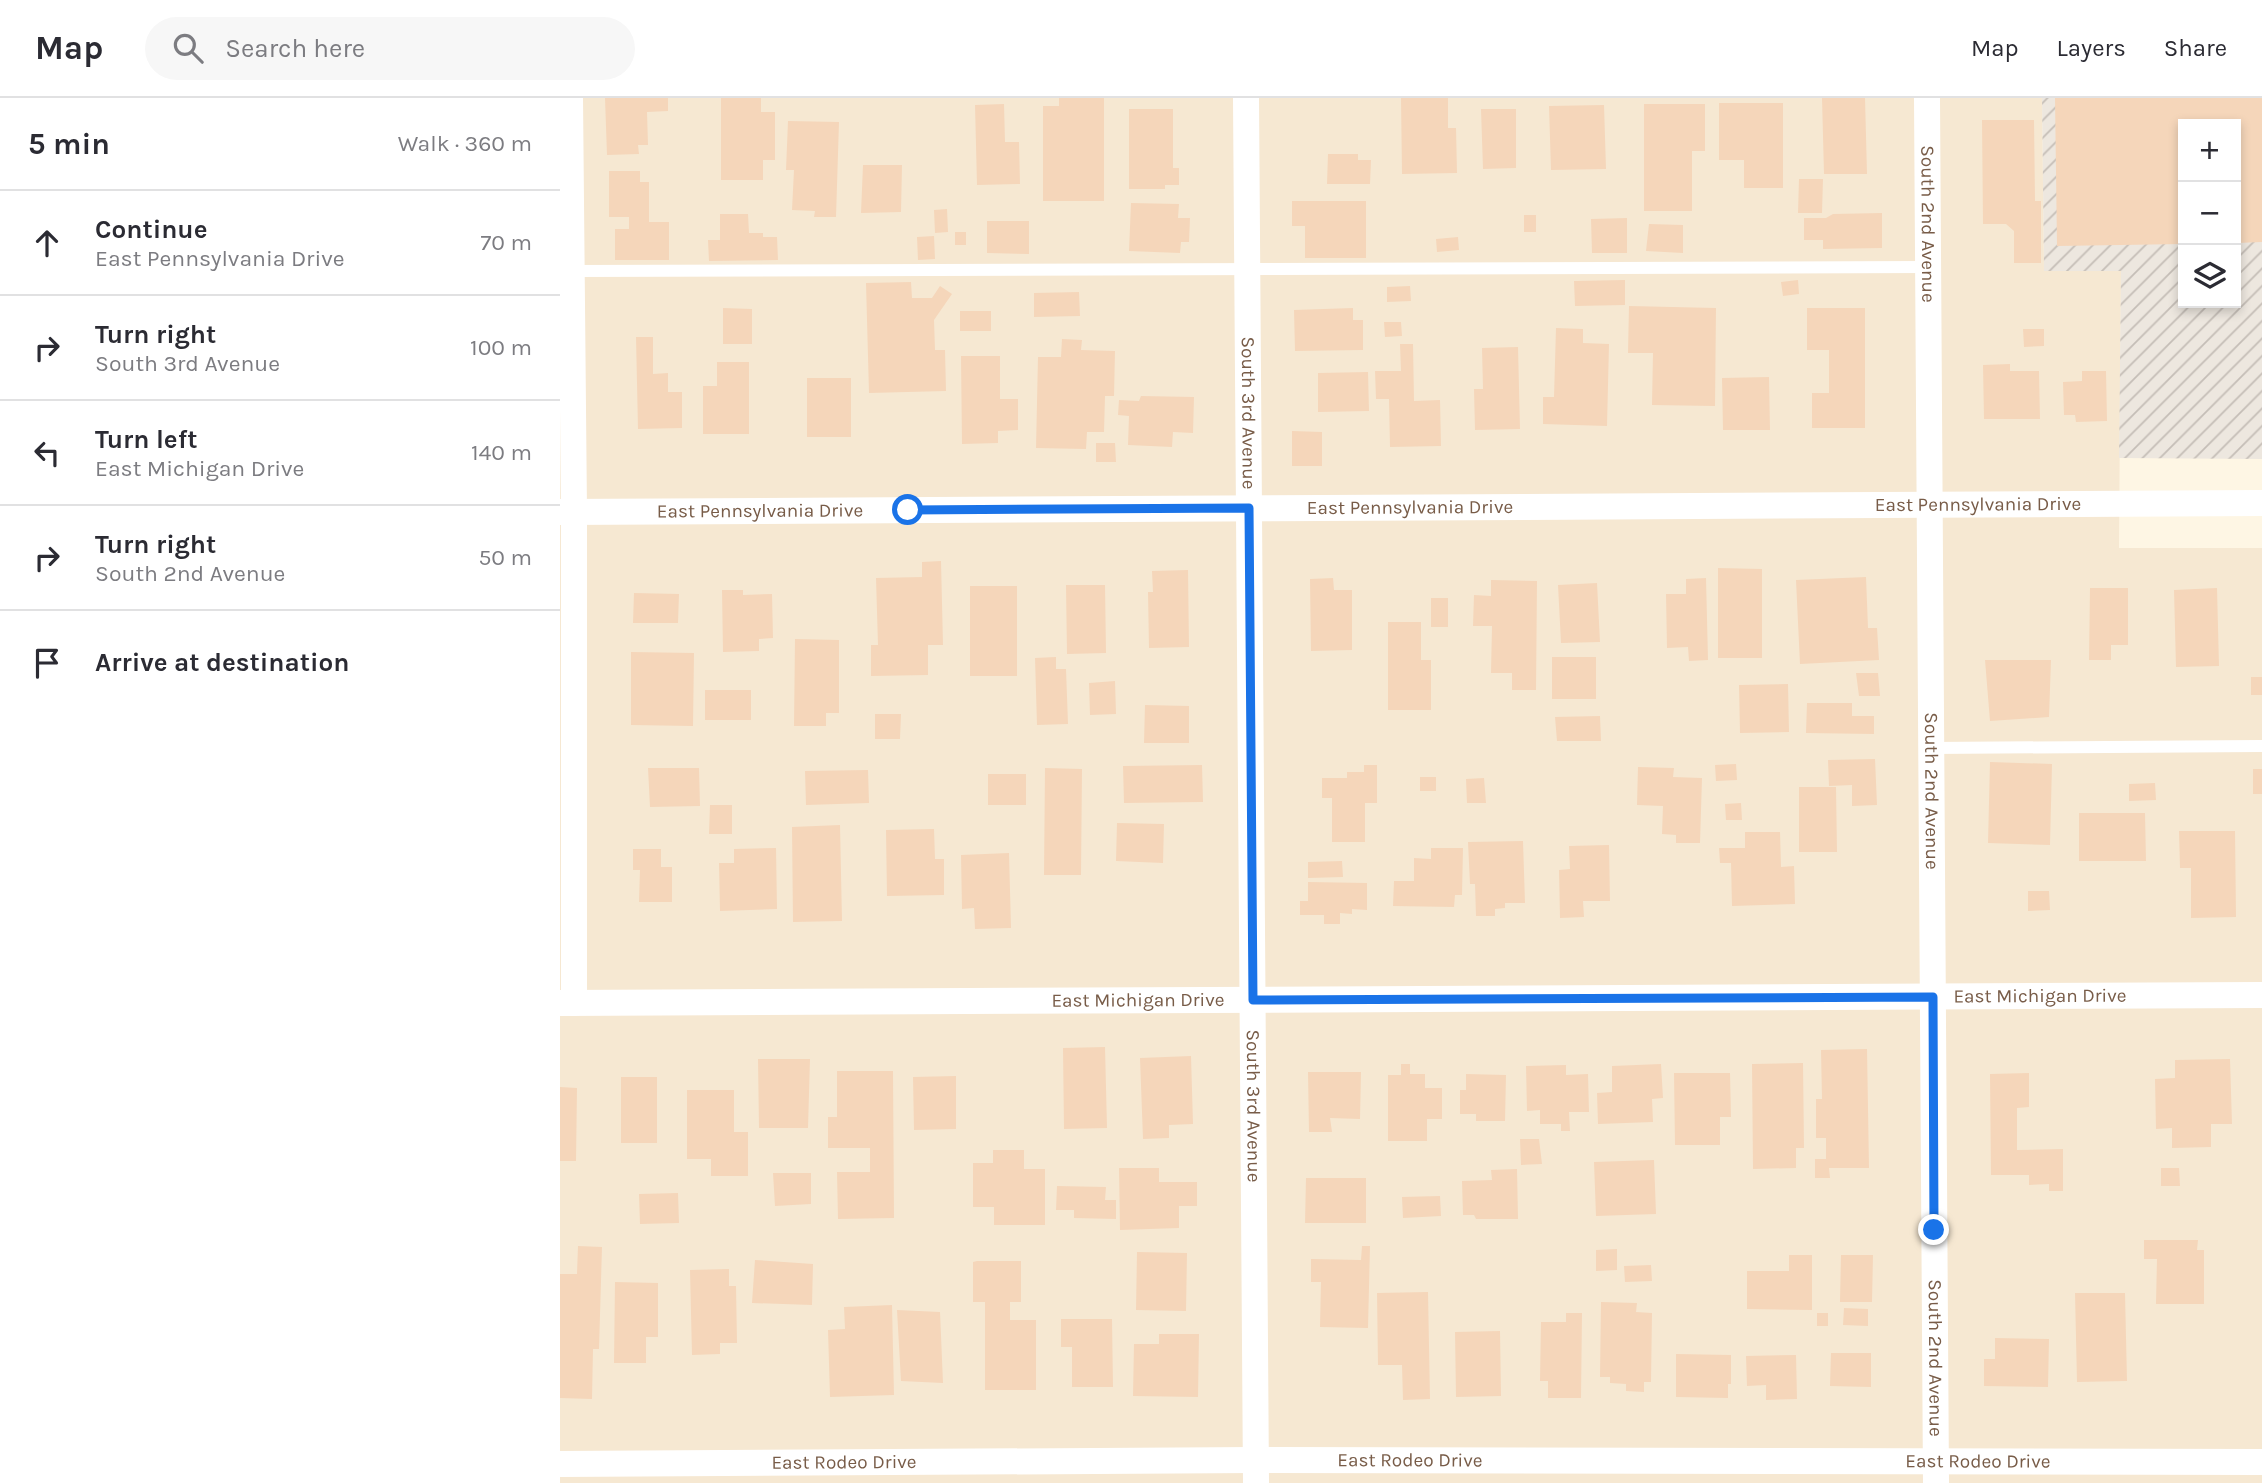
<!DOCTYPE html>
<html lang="en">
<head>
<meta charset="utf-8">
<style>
	body { margin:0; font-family:Karla,sans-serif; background:#f7f7f7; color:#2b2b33 }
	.controls { position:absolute; right:21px; top:21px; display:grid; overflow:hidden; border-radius:0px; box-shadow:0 4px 10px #0003 }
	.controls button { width:63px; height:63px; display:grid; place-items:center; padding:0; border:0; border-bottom:2px solid #e1e1e2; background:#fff; color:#2b2b33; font:35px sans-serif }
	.stop { position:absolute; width:21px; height:21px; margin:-16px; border:5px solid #1a73e8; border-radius:50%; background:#fff }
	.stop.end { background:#1a73e8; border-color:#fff; box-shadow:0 2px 7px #0008 }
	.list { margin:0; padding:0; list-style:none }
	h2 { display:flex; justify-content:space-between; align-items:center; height:91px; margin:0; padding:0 28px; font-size:30px }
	h2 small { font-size:23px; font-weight:400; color:#7c7c81 }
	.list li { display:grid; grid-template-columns:46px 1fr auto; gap:21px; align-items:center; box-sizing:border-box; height:105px; padding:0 28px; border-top:2px solid #e1e1e2 }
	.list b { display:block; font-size:26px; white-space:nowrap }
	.list p { margin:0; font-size:23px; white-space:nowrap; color:#7c7c81 }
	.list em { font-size:23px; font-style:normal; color:#7c7c81 }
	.icon { flex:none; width:38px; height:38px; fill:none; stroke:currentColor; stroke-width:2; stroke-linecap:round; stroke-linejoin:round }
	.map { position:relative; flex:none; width:1702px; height:1385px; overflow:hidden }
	header { display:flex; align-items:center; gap:42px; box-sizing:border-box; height:98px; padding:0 35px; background:#fff; border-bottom:2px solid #e1e1e2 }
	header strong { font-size:33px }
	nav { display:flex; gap:38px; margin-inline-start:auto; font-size:24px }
	.search { width:490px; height:63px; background:#f7f7f7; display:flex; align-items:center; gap:18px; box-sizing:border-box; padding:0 24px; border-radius:38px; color:#7c7c81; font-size:26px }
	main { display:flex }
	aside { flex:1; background:#fff }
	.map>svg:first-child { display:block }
	.residential { fill:#f6e8d2 }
	.industrial { fill:url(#industrial-furrows); fill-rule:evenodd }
	.building { fill:#f5d6ba }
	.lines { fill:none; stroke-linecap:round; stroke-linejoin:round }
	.service { stroke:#fff; stroke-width:12 }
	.minor { stroke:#fff; stroke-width:26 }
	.route { stroke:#1a73e8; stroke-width:9 }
	.labels { text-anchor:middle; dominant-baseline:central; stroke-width:6; stroke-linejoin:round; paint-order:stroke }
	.street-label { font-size:19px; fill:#785c48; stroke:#fff9ec }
</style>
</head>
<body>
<header>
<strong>Map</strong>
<div class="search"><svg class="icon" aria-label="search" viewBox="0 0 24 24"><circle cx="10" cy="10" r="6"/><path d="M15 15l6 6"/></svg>Search here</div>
<nav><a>Map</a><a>Layers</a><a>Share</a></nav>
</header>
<main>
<aside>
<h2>5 min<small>Walk · 360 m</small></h2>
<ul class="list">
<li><svg class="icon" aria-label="ahead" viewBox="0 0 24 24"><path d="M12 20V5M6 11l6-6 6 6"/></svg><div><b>Continue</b><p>East Pennsylvania Drive</p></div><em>70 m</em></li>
<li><svg class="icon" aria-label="right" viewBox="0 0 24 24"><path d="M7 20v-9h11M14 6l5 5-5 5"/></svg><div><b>Turn right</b><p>South 3rd Avenue</p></div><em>100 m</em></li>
<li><svg class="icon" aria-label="left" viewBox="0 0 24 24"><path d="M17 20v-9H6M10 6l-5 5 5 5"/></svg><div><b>Turn left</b><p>East Michigan Drive</p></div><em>140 m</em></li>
<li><svg class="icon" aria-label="right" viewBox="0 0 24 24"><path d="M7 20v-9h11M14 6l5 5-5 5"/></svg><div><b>Turn right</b><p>South 2nd Avenue</p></div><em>50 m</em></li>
<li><svg class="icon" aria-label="arrive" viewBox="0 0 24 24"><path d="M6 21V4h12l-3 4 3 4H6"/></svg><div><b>Arrive at destination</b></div></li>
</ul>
</aside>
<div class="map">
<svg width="1702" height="1385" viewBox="0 0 1702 1385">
	<defs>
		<pattern id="industrial-furrows" width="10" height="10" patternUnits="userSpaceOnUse" patternTransform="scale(1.75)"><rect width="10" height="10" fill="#ede7df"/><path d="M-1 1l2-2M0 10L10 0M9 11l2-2" fill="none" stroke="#c5beb7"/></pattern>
	</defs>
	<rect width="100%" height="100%" fill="#fef6e4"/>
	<path class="residential" d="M0,0h1482l2,172 77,1 -2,277h143v935h-1702z"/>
	<path class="industrial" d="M1482,0h220v361l-143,-1 2,-187h-77zM1623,26h53v179h-53z"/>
	<path class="building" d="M45,0h63v13l-21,1 1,33h-10l1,9 -32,1z
		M161,0h40v14h14v48h-12v20h-42z
		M499,0h45v103h-61v-95h16z
		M841,0h47v30h8l1,45 -55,1z
		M1262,0h43l2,76h-43z
		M1495,0h207v144l-26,1v-119h-53v120l-126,2z
		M1159,5h64v85h-39v-28h-25z
		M444,6l1,38h14l1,42 -43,1 -2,-80z
		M1084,6h61v47h-13v60h-48z
		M1044,7l2,64 -55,1 -2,-64z
		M569,11h44v59h6v17h-14v4h-36z
		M921,11h35v59l-33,1z
		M1422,22h52l1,81h6v62h-27v-32l-8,-7h-23z
		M228,23l51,1 -3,95h-22l1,-6 -23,-1 2,-40h-8z
		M768,56h30v6h13l-1,24h-43z
		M303,67h39l-1,47 -40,1z
		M49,73h31v11h9v40h20v38h-54v-31h14v-12h-20z
		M1239,81h24l-1,34h-24z
		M732,103h74v57h-61v-32h-13z
		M571,105l48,1 -1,14h12l-1,24h-8l-1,11 -51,-2z
		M387,111l1,23 -13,1 -1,-23z
		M1322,115v35l-59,1v-9h-19v-22h22l7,-4z
		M160,116h28l1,19h14v4h14l1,23 -69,1 -1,-21h12z
		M964,117h12v17h-12z
		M1067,120v35h-35l-1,-34z
		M427,123h42v33l-42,-1z
		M1089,126l34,1v28l-37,-2z
		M395,134h11v13h-11z
		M374,138l1,23 -17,1 -1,-23z
		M898,139l1,13 -22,2 -1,-13z
		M1065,182v25l-50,1 -1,-25z
		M1238,182l1,14 -16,2 -2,-14z
		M351,184l1,16h20l8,-12 12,8 -18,26 1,30h10l1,41 -77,2 -3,-110z
		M850,188l1,15 -24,1v-15z
		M519,194l1,24 -46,1v-24z
		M1069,208l87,2 -1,98 -63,-1 1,-52h-25z
		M163,210l29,1v35h-29z
		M793,210v12h10v30l-68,1 -1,-41z
		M1247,210h58v120h-53v-35h17v-43h-22z
		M400,213h31v20h-31z
		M824,224h17l1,14 -17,1z
		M996,230l27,1v14l26,1 -2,82 -64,-2v-27h11z
		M1463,231h21v17l-20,1z
		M76,239h17v37l15,-1v19h14v36l-44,1z
		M502,241l20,1 -1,10 34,1 -1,45h-9l-1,36h-17l-1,17 -50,-1 2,-91h23z
		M840,246h13l1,57 26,-1 1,46 -51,1 -1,-48h-13l-1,-28h26z
		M958,249l2,82 -45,1 -1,-41h9l-1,-41z
		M401,258h39v43h18v31l-20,1v12l-36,1z
		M157,264h32v72h-46v-48h14z
		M1450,266v7h29l1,48h-56l-1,-54z
		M1522,273h24l1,50 -31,1 -1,-7h-11l-1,-33 19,-1z
		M808,274l1,39 -51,1v-39z
		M1209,279l1,53h-47l-1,-52z
		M247,280h44v59h-44z
		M581,298l53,1 -1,36 -20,-1 -1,15 -44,-2 1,-29 -11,-1 1,-15 20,1z
		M732,333l30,1v34h-30z
		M536,345h19l1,19h-20z
		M381,463l2,84h-15v30l-57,1v-31h7l-2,-67 46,-1v-15z
		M1158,470l44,1v89h-44z
		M628,472l1,77 -40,1 -1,-56h5l-1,-21z
		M1306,479l2,51h9l2,32 -79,4 -4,-84z
		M773,480l1,12h18v60l-41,1 -1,-72z
		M1146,480l2,82 -19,1 -1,-14 -21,1 -1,-54h20v-15z
		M931,482l46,1 -1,109h-24v-17h-21l1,-47h-19l1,-31 17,1z
		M1037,485l3,59 -39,1 -3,-58z
		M506,487h39l1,68 -39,1z
		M410,488h47v90h-47z
		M1530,490h38v57h-17v15h-22z
		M1657,490l2,78 -43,1 -2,-77z
		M162,492h21v5l29,-1 1,44 -14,1v12l-36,1z
		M74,495l45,1 -1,29h-45z
		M871,500h17v29h-17z
		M828,524h33v38h10v50h-43z
		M235,541l44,1v73h-13v13h-32z
		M71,554l63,1 -1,73 -62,-1z
		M496,559v12h10l2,55 -31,1 -2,-67z
		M992,559h44v42h-44z
		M1425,562h66l-2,57 -59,4z
		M1296,575h22l2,23h-21z
		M1691,579h11v18h-11z
		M555,583l1,33 -26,1 -1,-32z
		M1228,586l1,48 -49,1 -1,-48z
		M145,592h46v30h-46z
		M1247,605h45v13h22v18l-68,-1z
		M585,607l44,1v37h-45z
		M315,616h26l-1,25h-25z
		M1040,618l1,25h-44l-2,-24z
		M1315,661l2,46 -25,1v-21l-23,1 -1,-26z
		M1430,664l62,2 -2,81 -62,-2z
		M1176,666l1,16 -21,1 -1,-16z
		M642,667l1,37 -79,1 -1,-37z
		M804,667h13v38h-12v39h-33v-44h-10v-20h25v-6h17z
		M1078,669l36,1 -1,9 29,1 -2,65h-24v-8l-14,-1 1,-28 -26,-1z
		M88,670h51l1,38 -50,1z
		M485,670l37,1 -1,106h-37z
		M1693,671h9v25h-9z
		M308,672l1,33 -63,2 -1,-34z
		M428,676h38v31h-38z
		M860,679h16v14h-16z
		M924,680l2,25h-19l-1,-24z
		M1595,685l1,17 -27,1v-17z
		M1239,689h37l1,65h-38z
		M1181,705l1,17h-16l-1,-16z
		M150,707h22v29h-23z
		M1519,715h66l1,48h-67z
		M557,725l47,1 -1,39 -47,-2z
		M280,727l2,96 -49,1 -1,-95z
		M374,731l1,30h9v36l-57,1 -1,-66z
		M1619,733h56l1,86 -45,1v-50h-11z
		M1185,734h35l1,35 13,-1 1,38 -63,2 -1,-43h-11l-1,-15h26z
		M963,743l2,62h-20v5l-10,1v7h-19l-1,-32h-5l-2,-42z
		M1049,747l1,56h-27l1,16 -24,1 -1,-48 11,-1 -1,-23z
		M216,750l1,61 -57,2 -1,-48h15v-14z
		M871,750h32l-1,47h-7l-1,12 -61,-1 1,-25h20v-23l17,1z
		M73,751h28v18h11v35h-33l1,-32h-7z
		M449,755l2,75 -36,1 -1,-21 -12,1 -1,-54z
		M782,763l1,16 -35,1v-16z
		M748,784l59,1v27l-15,-1v5l-12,-1v11h-16v-9h-24v-14h8z
		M1468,793h21l1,19 -22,1z
		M545,949l2,81 -43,1 -1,-81z
		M1307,951l2,119h-40l1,10h-15v-19h11v-21h-10v-39h6l-1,-49z
		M631,958l2,68 -24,1v13l-26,1 -3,-81z
		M198,961h52l-2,69h-49z
		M1670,961l2,65h-21v23l-39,1v-20l-16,1 -1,-50 20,-1v-18z
		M1243,965l1,85h-8v20l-43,1 -1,-105z
		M841,966h9v10h15v14h17v31h-15v22h-39v-66h13z
		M1101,966l2,34 -11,1 1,23 -55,2 -1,-31 15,-1v-26z
		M1006,967v10l22,-1 1,38h-20l1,19h-9v-7h-21v-14l-13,1 -1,-45z
		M277,973h56l1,147 -56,1 -1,-47h33v-24h-42v-31h9z
		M748,974h53l-1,47 -30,-1 2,14h-23z
		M1114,975h56l1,44h-11v28h-45z
		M1469,975v34l-12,1v42l46,-1v42h-14v-7l-20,1v-10h-38l-1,-101z
		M906,976l40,1 -1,46h-29v-7h-16v-24h6z
		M396,978v53l-42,1 -1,-53z
		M61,979h36v66h-36z
		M0,989l17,1 -1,73h-16z
		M127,992h47v42h14v44h-37v-17h-24z
		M960,1041h19l3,25 -21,1z
		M433,1052h31v19h21v56h-51v-18h-21v-44h20z
		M1094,1062l2,54 -60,2 -2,-54z
		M559,1070h40v14h38v24h-18v22l-59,2z
		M1601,1070h18l1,18h-19z
		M957,1071l1,50h-42l-2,-4h-11l-1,-34 30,-1 -1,-10z
		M213,1075h38v31l-36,2z
		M746,1080h60v45h-61z
		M497,1088l49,1 -1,13h11v19l-42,-1v-8h-18z
		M118,1095l1,30 -39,1 -1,-30z
		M880,1098l1,20 -38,2 -1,-21z
		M1584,1142h54l-1,10h7v54h-48l1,-45h-13z
		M18,1148l24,1 -3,102h-6l-1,50 -32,-1v-124h17z
		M802,1148h8l-2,82 -48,-1 1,-45h-10v-23l50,1z
		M1057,1151v21l-21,1v-21z
		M577,1154l50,1 -1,58 -50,-1z
		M1229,1157h23v55l-65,-1v-38h42z
		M1281,1157h32l-1,47h-32z
		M195,1162l58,4 -1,41 -60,-2z
		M417,1163h44v41h-11v18h26v70h-51v-88h-12v-40z
		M1091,1167l1,16 -27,1 -1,-16z
		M169,1171v17h7l1,57h-17v11l-28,1 -2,-85z
		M55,1184l43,1v54h-12v26h-32z
		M868,1194l2,107 -27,1 -1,-35h-24l-1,-72z
		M1515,1195h50l2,88 -50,1z
		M1041,1204l36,1 -1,9 16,1 -1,69h-7v10l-18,-1v-7l-16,-1v-6h-10z
		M332,1207l2,90 -64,2 -2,-67 17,-1 -1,-22z
		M1284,1210l24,1v17l-25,-1z
		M337,1212l43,2 3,71 -42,-2z
		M1006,1215h16l-1,85h-33v-17h-8l1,-59h25z
		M1257,1215h11v13h-11z
		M501,1221h51l1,68h-41v-40h-11z
		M940,1233l1,65 -45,1 -1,-65z
		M599,1236h40l-1,63 -65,-1 1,-52h25z
		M1435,1240l54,1 -1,48 -64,-1v-27h11z
		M1271,1255h40v34l-41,-1z
		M1116,1256l55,1v29h-3v14l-52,-1z
		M1236,1257l1,44 -31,1v-15l-19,1 -1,-30z"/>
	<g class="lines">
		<path class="service" d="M11,173l1357,-4
			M1370,650l332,-2"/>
		<g class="minor">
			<path d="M10,0l4,414v491"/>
			<path id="s1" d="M686,0l10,1385"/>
			<path id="s2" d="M1367,0l9,1385"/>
			<path id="s3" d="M0,414l1702,-9"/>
			<path id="s4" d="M0,905l1702,-8"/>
			<path id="s5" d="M0,1366l695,-4 1007,2"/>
		</g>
	</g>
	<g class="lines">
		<path class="route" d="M348,412l341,-2 4,492 680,-3 1,233"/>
	</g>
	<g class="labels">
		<g class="street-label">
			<text stroke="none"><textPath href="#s2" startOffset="126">South 2nd Avenue</textPath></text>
			<text stroke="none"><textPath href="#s1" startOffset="315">South 3rd Avenue</textPath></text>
			<text stroke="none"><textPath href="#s3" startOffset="1418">East Pennsylvania Drive</textPath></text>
			<text stroke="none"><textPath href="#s3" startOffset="850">East Pennsylvania Drive</textPath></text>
			<text stroke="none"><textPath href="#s3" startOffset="200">East Pennsylvania Drive</textPath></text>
			<text stroke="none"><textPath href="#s2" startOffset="693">South 2nd Avenue</textPath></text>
			<text stroke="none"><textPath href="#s4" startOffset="1480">East Michigan Drive</textPath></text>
			<text stroke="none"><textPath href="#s4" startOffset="578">East Michigan Drive</textPath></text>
			<text stroke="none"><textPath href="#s1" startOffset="1008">South 3rd Avenue</textPath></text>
			<text stroke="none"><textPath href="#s2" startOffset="1260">South 2nd Avenue</textPath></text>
			<text stroke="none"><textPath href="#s5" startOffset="850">East Rodeo Drive</textPath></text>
			<text stroke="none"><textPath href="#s5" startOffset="284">East Rodeo Drive</textPath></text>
			<text stroke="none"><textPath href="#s5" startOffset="1418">East Rodeo Drive</textPath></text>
		</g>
	</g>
</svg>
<div class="controls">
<button>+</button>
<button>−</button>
<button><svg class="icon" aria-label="layers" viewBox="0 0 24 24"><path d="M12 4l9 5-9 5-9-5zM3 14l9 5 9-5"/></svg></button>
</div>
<div class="stop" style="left:348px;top:412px"></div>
<div class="stop end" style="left:1374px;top:1132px"></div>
</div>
</main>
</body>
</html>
